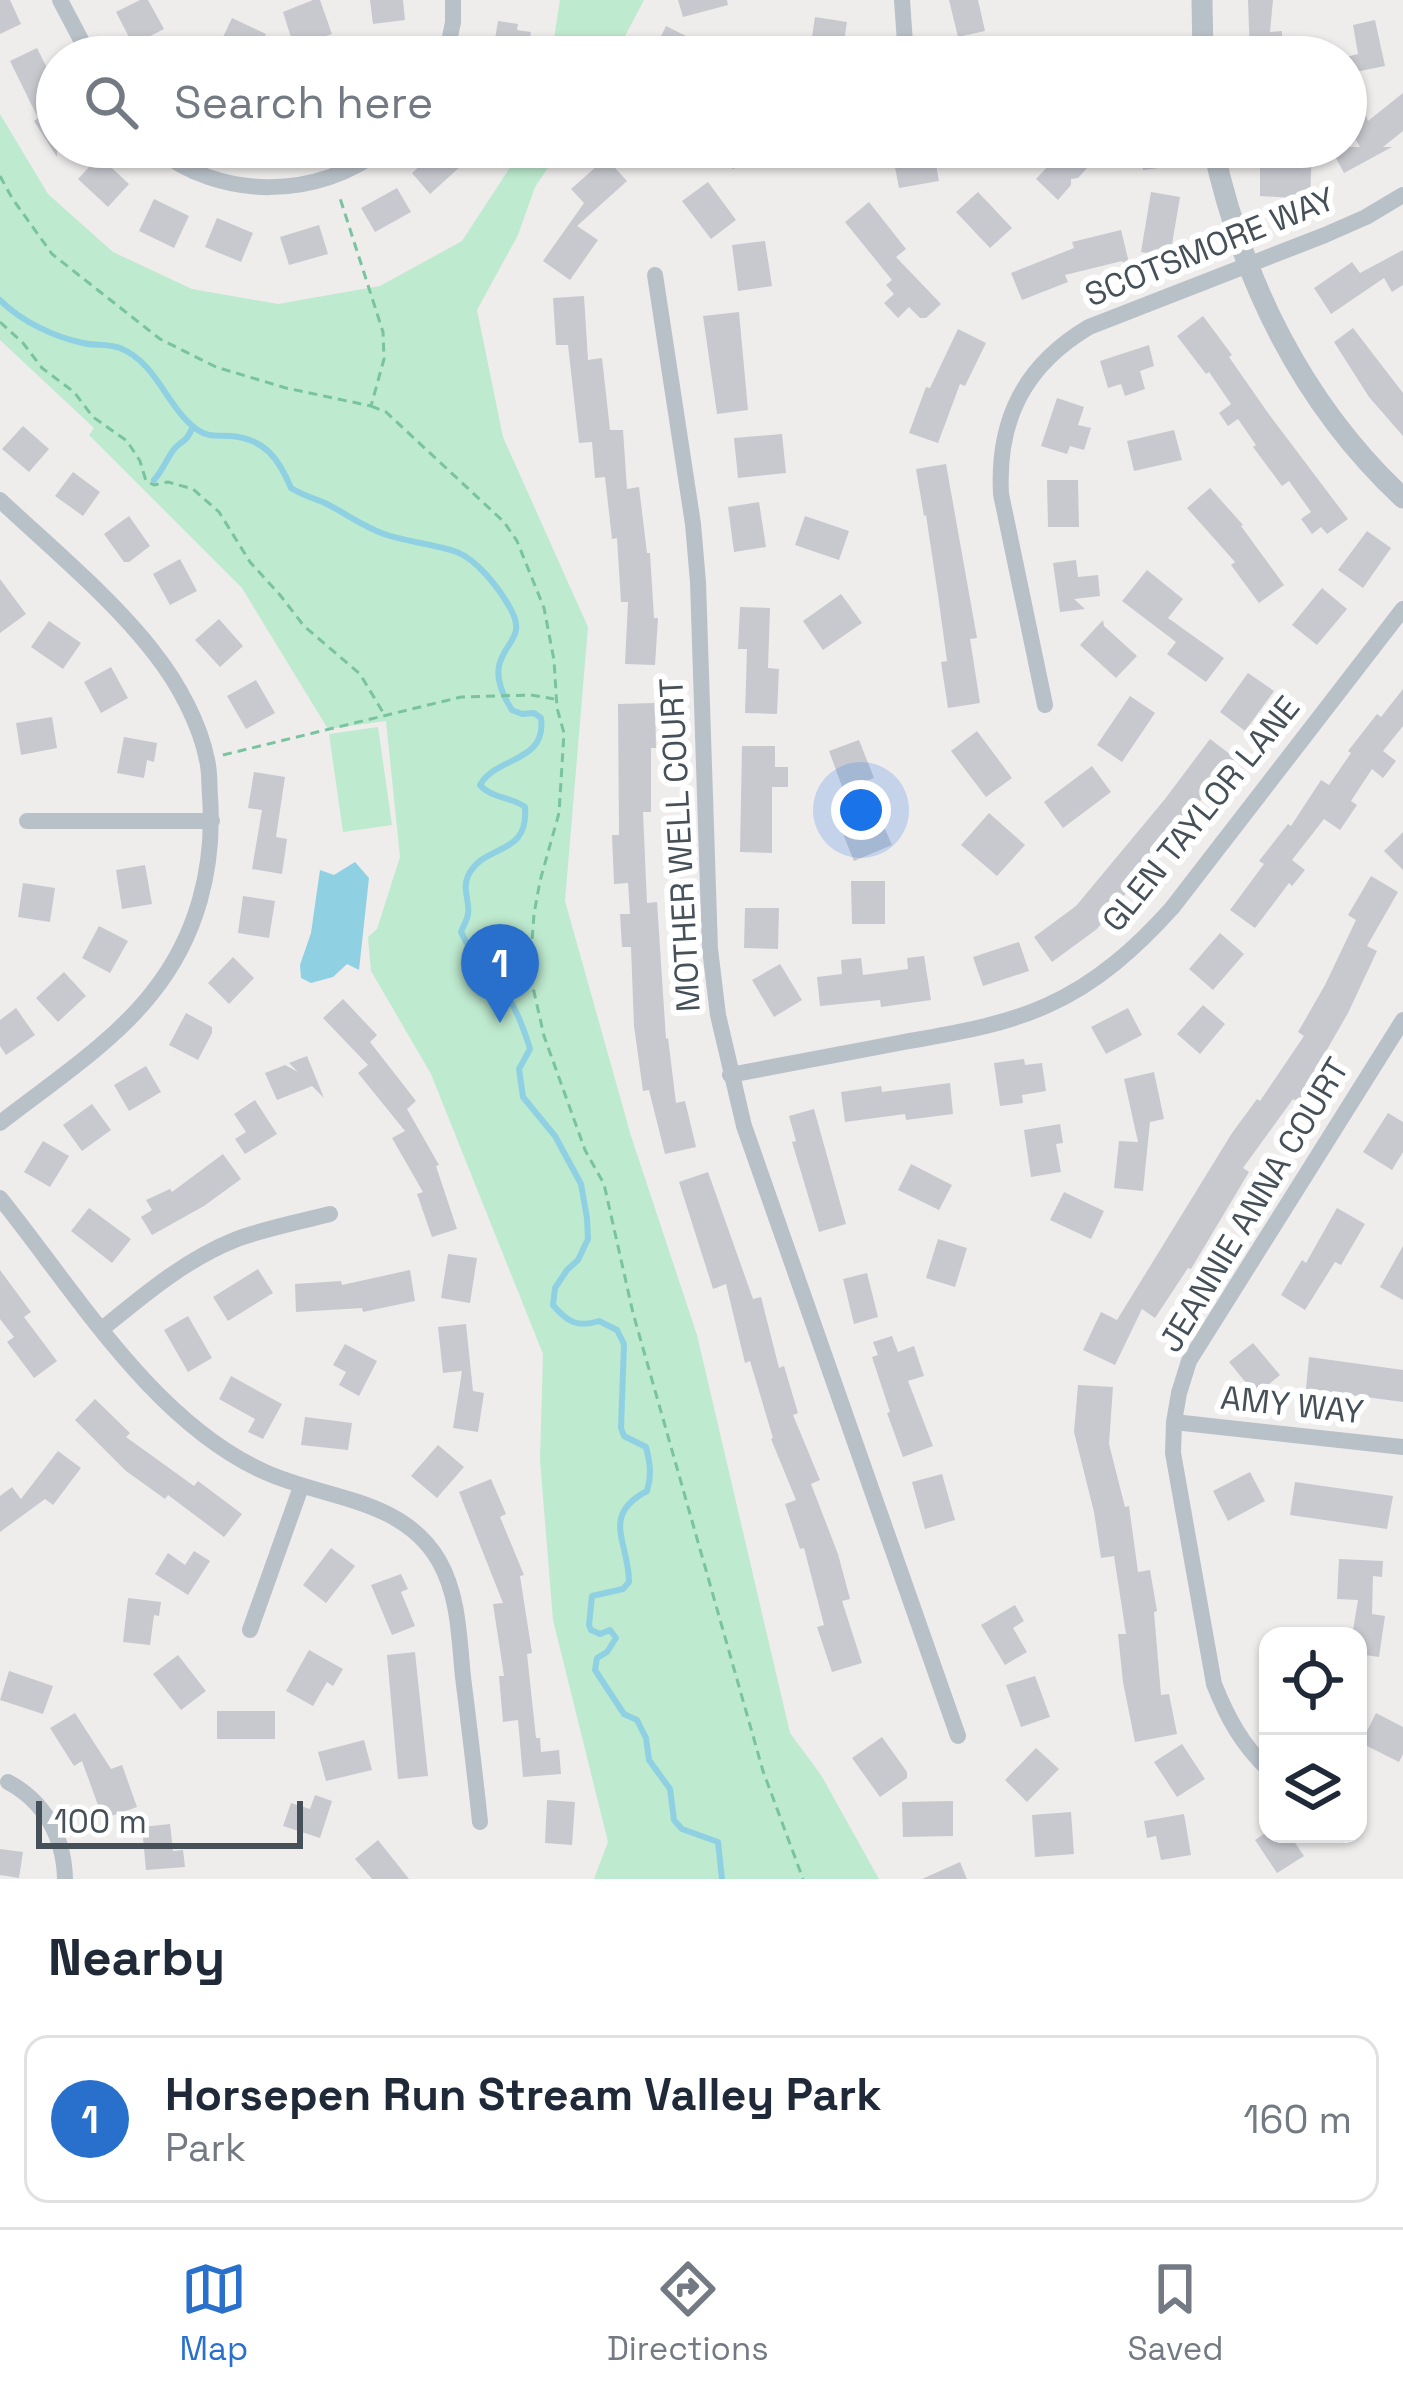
<!DOCTYPE html>
<html lang="en">
<head>
<meta charset="utf-8">
<style>
	body { margin:0; font-family:"Space Grotesk",sans-serif; background:#f6f6f7; color:#1f2937 }
	.controls { position:absolute; right:36px; bottom:36px; display:grid; overflow:hidden; border-radius:24px; box-shadow:0 3px 9px #0004 }
	.controls button { width:108px; height:108px; display:grid; place-items:center; padding:0; border:0; border-bottom:3px solid #e0e1e3; background:#fff; color:#1f2937; font:60px sans-serif }
	.scale { position:absolute; left:36px; bottom:30px; width:267px; box-sizing:border-box; padding-left:12px; border:6px solid #465058; border-top:0; font-size:33px; line-height:42px; white-space:nowrap; color:#465058; -webkit-text-stroke:9px #fff; paint-order:stroke }
	.you { position:absolute; left:861px; top:810px; width:42px; height:42px; margin:-30px; border:9px solid #fff; border-radius:50%; background:#1a73e8; box-shadow:0 0 0 18px #1a73e833 }
	.badge { display:grid; place-items:center; width:78px; height:78px; border-radius:50%; background:#2970cc; color:#fff; font-size:39px; font-weight:700 }
	.pin { position:absolute; translate:-50% -99px; filter:drop-shadow(0 3px 6px #0008) }
	.pin::after { content:''; position:absolute; top:63px; width:42px; height:36px; background:inherit; clip-path:polygon(0 0,100% 0,50% 100%) }
	.list { margin:0; padding:0; list-style:none }
	h2 { display:flex; justify-content:space-between; align-items:center; height:156px; margin:0; padding:0 48px; font-size:51px }
	h2 small { font-size:39px; font-weight:400; color:#747a83 }
	.list li { display:grid; grid-template-columns:78px 1fr auto; gap:36px; align-items:center; box-sizing:border-box; height:168px; margin:0 24px 24px; padding:0 24px; border:3px solid #e0e1e3; border-radius:24px }
	.list b { display:block; font-size:45px; white-space:nowrap }
	.list p { margin:0; font-size:39px; white-space:nowrap; color:#747a83 }
	.list em { font-size:39px; font-style:normal; color:#747a83 }
	.icon { flex:none; width:66px; height:66px; fill:none; stroke:currentColor; stroke-width:2; stroke-linecap:round; stroke-linejoin:round }
	.map { position:relative; flex:none; width:1403px; height:1879px; overflow:hidden }
	.search { position:absolute; background:#fff; box-shadow:0 3px 9px #0004; left:36px; right:36px; top:36px; height:132px; display:flex; align-items:center; gap:30px; box-sizing:border-box; padding:0 42px; border-radius:66px; color:#747a83; font-size:45px }
	.sheet { height:348px; background:#fff }
	nav { display:flex; justify-content:space-around; align-items:center; box-sizing:border-box; height:168px; border-top:3px solid #e0e1e3; background:#fff; font-size:33px; color:#747a83 }
	nav a { display:grid; justify-items:center; gap:6px }
	nav .on { color:#2970cc }
	.map>svg:first-child { display:block }
	.green { fill:#beeacf }
	.water { fill:#8fd1e3 }
	.lines { fill:none; stroke-linecap:round; stroke-linejoin:round }
	.stream { stroke:#8fd1e3; stroke-width:6 }
	.building { fill:#c7c9cf }
	.path { stroke:#79c49f; stroke-width:3; stroke-dasharray:9 6; stroke-linecap:butt }
	.service { stroke:#b9c1c8; stroke-width:9 }
	.minor { stroke:#b9c1c8; stroke-width:16 }
	.tertiary { stroke:#b9c1c8; stroke-width:21 }
	.labels { text-anchor:middle; dominant-baseline:central; stroke-width:12; stroke-linejoin:round; paint-order:stroke }
	.street-label { font-size:33px; fill:#465058; stroke:#fff }
</style>
</head>
<body>
<div class="map">
<svg width="1403" height="1879" viewBox="0 0 1403 1879">
	<rect width="100%" height="100%" fill="#efecec"/>
	<path class="green" d="M560,0h84l-30,57h-63z
		M0,114l48,80 65,58 79,37 86,15 102,-18 82,-45 47,-72 10,-22h43l-27,40 -17,48 -41,75 26,127 85,190 -23,274 66,235 66,199 93,398 31,42 58,104h-285l14,-37 -55,-222 -13,-160 3,-106 -112,-280 -60,-103 -3,-34 9,-8 23,-72 -14,-136 -58,8 -86,-141 -153,-153 5,-7 -94,-88z
		M378,727l14,98 -49,7 -14,-98z"/>
	<path class="water" d="M355,862l14,16 -10,92 -12,-6 -14,13 -22,6 -10,-5 -1,-13 11,-32 9,-63 14,5z"/>
	<g class="lines">
		<path class="stream" d="M0,300c21,21 54,37 83,43 11,3 25,0 37,5 37,15 46,58 76,81 13,9 21,6 35,7 34,3 48,23 60,52 11,7 22,10 34,15 20,10 37,23 59,31 23,8 50,10 73,18 20,8 41,35 52,54 19,32 -5,35 -10,60 -3,14 5,32 13,44l10,4 12,-1 7,5c6,45 -45,38 -61,67 11,13 32,12 45,22 4,51 -41,35 -57,69 -6,13 2,25 0,38 -1,7 -5,12 -7,18 9,20 16,24 29,39 20,24 31,48 40,78l-11,20 4,28 32,39 26,48 6,34 1,21 -10,21 -11,10 -12,18 -2,17c14,17 25,23 46,16l18,9 7,14 -3,84 3,8 22,11c4,16 6,28 1,44 -47,25 -18,51 -18,91l-6,7 -31,7 -3,29 2,5 9,4 10,-4 6,8 -9,14 -10,6 -2,12 29,44 13,6 9,18 3,22 21,29 4,31 8,9 36,13 4,37
			M154,480c9,-10 14,-24 21,-32 10,-10 11,-5 18,-22"/>
	</g>
	<path class="building" d="M0,0h10l11,24 -21,10z
		M140,0h8l16,29 -31,16 -17,-33z
		M313,0h7l12,34 -38,13 -11,-35z
		M370,0h33l2,20 -32,4z
		M678,0h49l1,5 -45,12z
		M949,0h29l7,31 -27,6z
		M1248,0h25l-3,32 12,-1v26h-32z
		M815,17l32,5 -5,33 -32,-5z
		M232,18l34,16 -11,23h-23l-15,-7z
		M1375,20l10,46 -35,7 -4,-16 12,-3 -5,-29z
		M498,21l20,3 -1,6 14,2 -4,25h-35z
		M666,26l28,14 -8,17h-35z
		M37,48l20,40v69l-23,-36 4,-3 -28,-57z
		M1403,93v38l-20,16h9l-48,26 -14,-26h30l-12,-21 18,-10 2,5z
		M440,147h4l17,19 -31,28 -18,-21z
		M687,147h57l-10,22z
		M1140,147h24l3,20 -24,3z
		M1260,147h52l-2,52 -50,-3z
		M1065,148l22,20 -9,10 -7,1v6l-13,15 -22,-21z
		M933,150l6,31 -40,7 -6,-31z
		M99,156l30,28 -21,23 -30,-28z
		M606,158l21,23 -50,45 21,14 -28,40 -27,-19 41,-58 -13,-14z
		M708,182l28,38 -25,19 -29,-38z
		M397,188l14,24 -36,20 -14,-24z
		M978,192l34,36 -22,20 -34,-36z
		M1151,192l29,5 -10,59 -29,-4z
		M154,199l35,17 -15,32 -35,-17z
		M869,202l37,47 -10,8 45,47 -15,14h-6l-11,-11 -11,11 -14,-15 10,-9 -8,-9 6,-5 -47,-58z
		M217,218l36,15 -12,29 -36,-15z
		M319,225l9,29 -39,11 -9,-28z
		M1121,230l11,45 -10,-14 -57,14 3,7 -46,18 -11,-27 63,-25 -2,-6z
		M765,241l7,45 -34,5 -6,-46z
		M1403,250v35l-11,7 -8,-14 -53,36 -17,-26 38,-26 8,11z
		M584,296l4,64 14,-2 8,72h13l4,59 12,-2 8,66h3l4,65h4l-3,47 -30,-1 3,-62h-7l-4,-64 -5,1 -7,-62 -10,1 -3,-36 -13,1 -11,-98h-12l-3,-47z
		M739,312l9,98 -31,4 -14,-98z
		M1203,316l29,39 -3,2 39,56 80,106 -21,15 -6,-7 -9,7 -11,-15 10,-7 -22,-31 -7,5 -29,-39 3,-2 -18,-26 -10,7 -9,-13 12,-9 -22,-32 -3,2 -29,-38z
		M1353,328l50,65v43l-34,-39 -35,-55z
		M958,329l28,14 -21,43 -5,-2 -22,59 -29,-10 17,-46 4,1z
		M1149,345l5,21 -14,5 5,18 -20,7 -4,-12 -13,4 -8,-27z
		M1057,398l27,9 -6,18 13,3 -7,22 -14,-4 -3,8 -26,-8z
		M23,426l26,23 -20,23 -27,-23z
		M1174,430l8,30 -48,11 -7,-30z
		M782,434l4,39 -48,5 -4,-40z
		M946,464l31,174 -7,1 10,64 -32,5 -7,-46 6,-1 -9,-66 -12,-80 -2,1 -8,-47z
		M73,472l27,20 -17,24 -28,-20z
		M1047,480h31l1,47h-31z
		M1210,488l33,37 -2,1 43,59 -25,18 -28,-38 4,-3 -48,-54z
		M759,502l7,45 -32,5 -6,-45z
		M129,516l21,30 -21,16h-5l-20,-28z
		M805,516l44,15 -10,29 -44,-15z
		M1367,531l24,17 -28,40 -25,-18z
		M180,559l17,32 -27,14 -17,-31z
		M1076,560l2,17 20,-2 2,21 -26,3 11,10 -25,3 -7,-49z
		M1147,570l36,29 -15,19 56,40 -18,24 -39,-28 9,-12 -54,-41z
		M0,579l26,35 -26,19z
		M1322,588l25,21 -30,36 -25,-20z
		M841,594l21,29 -39,27 -20,-29z
		M740,607l30,1 -2,60 11,1 -2,45 -32,-1 2,-64h-9z
		M219,619l24,27 -23,21 -25,-27z
		M1103,620l1,6 33,30 -21,22 -36,-33z
		M49,621l32,22 -18,26 -32,-22z
		M111,667l17,31 -27,15 -17,-31z
		M1248,673l26,18 -29,40 -25,-19z
		M256,680l19,33 -29,16 -19,-33z
		M1403,689v37l-20,25 13,10 -13,17 -11,-9 -21,32 6,4 -17,25 -16,-11 -32,41 13,10 -13,16 -3,-3 -34,45 -25,-18 34,-46 -5,-3 29,-37 3,2 30,-46 8,5 22,-32 -3,-2 29,-37 4,3z
		M1130,696l25,17 -33,49 -25,-17z
		M655,703l1,45h-5v64h-8l4,91 10,-1 9,137 2,-1 8,65 9,-2 11,46 -31,7 -16,-64 -6,1 -9,-65 -3,-79h-9l-2,-33h10l-2,-31 -14,1 -2,-49h7l-1,-131z
		M52,717l5,31 -36,7 -5,-32z
		M977,731l35,47 -26,19 -35,-46z
		M124,737l33,6 -3,19 -7,-2 -3,18 -27,-5z
		M1210,739l25,19 -138,171 -45,33 -18,-25 42,-31 89,-107z
		M859,740l15,38 -18,7 21,47 8,-3 7,16 -38,16 -18,-44 15,-6 -22,-60z
		M742,746h33v21h13v20h-16v66l-32,-1z
		M1092,766l19,26 -48,36 -19,-26z
		M254,772l31,5 -9,60 11,2 -5,35 -30,-5 10,-59 -14,-2z
		M989,813l36,32 -28,31 -36,-31z
		M1403,832v38l-19,-19z
		M145,865l7,39 -30,5 -6,-39z
		M1371,876l27,16 -31,54 10,5 -29,62 -31,54 4,2 -23,33 -5,-3 -50,69 6,4 -58,97 -3,-1 -33,50 -13,-9 -27,56 -32,-15 18,-38 16,8 115,-187 25,-34 3,2 44,-65 -6,-4 27,-47 31,-65 -8,-5z
		M851,881h34v43h-33z
		M23,883l32,5 -5,34 -32,-5z
		M243,896l32,5 -6,37 -31,-5z
		M745,908h34l-1,41 -34,-1z
		M99,926l29,15 -18,32 -28,-15z
		M1220,933l24,21 -31,36 -24,-21z
		M1019,942l10,29 -46,15 -10,-29z
		M924,956l7,44 -50,7 -1,-7 -60,6 -3,-29 25,-3 -1,-14 20,-2 2,17 45,-6 -1,-11z
		M233,957l21,21 -25,26 -21,-21z
		M780,964l22,36 -28,17 -22,-37z
		M64,972l22,24 -28,26 -22,-24z
		M343,999l34,36 -7,7 46,59 -9,8 32,56 -3,1 21,63 -25,8 -15,-43 6,-2 -31,-54 13,-7 -47,-58 10,-8 -45,-47z
		M1203,1005l22,19 -25,30 -23,-20z
		M16,1008l19,27 -29,20 -6,-9v-26z
		M1128,1008l14,27 -36,19 -15,-27z
		M186,1013l26,14v6l-14,27 -29,-15z
		M307,1056l17,42 -12,-12 -35,14 -12,-27 20,-8 13,7 -9,-9z
		M1024,1059l1,6 17,-2 4,28 -24,4 1,8 -23,3 -6,-43z
		M146,1066l15,26 -32,19 -15,-26z
		M1154,1072l10,47 -14,3 -7,69 -29,-3 5,-47 19,1 -14,-63z
		M950,1083l3,31 -47,6 -1,-6 -60,8 -4,-30 40,-6 1,6z
		M255,1100l22,34 -32,20 -10,-15 11,-7 -12,-18z
		M92,1104l19,26 -29,21 -19,-26z
		M814,1109l32,115 -27,8 -27,-90 4,-1 -7,-25z
		M1388,1113l15,9v30l-11,18 -29,-18z
		M1060,1124l3,19 -7,1 5,28 -30,5 -7,-47z
		M43,1141l26,15 -19,31 -26,-15z
		M223,1154l18,25 -37,27 -52,29 -11,-18 11,-7 -6,-10 24,-11 2,3z
		M911,1164l41,21 -13,25 -41,-20z
		M708,1172l45,127 8,-2 18,71 5,-2 14,47 -5,2 27,65 -9,4 27,70 12,45 -8,2 20,62 -30,9 -15,-45 7,-2 -20,-77 -4,1 -15,-45 11,-4 -25,-61 2,-1 -23,-77 -5,2 -19,-79 -13,5 -34,-107z
		M1064,1192l40,19 -13,28 -41,-19z
		M89,1208l42,31 -19,24 -41,-32z
		M1337,1208l28,16 -24,41 -6,-3 -30,48 -24,-15 21,-35 4,3z
		M938,1239l29,9 -12,39 -29,-9z
		M1403,1246v54l-23,-13z
		M448,1254l29,4 -7,45 -29,-5z
		M258,1269l15,24 -45,28 -15,-24z
		M0,1270l31,42 -7,5 33,44 -23,17 -27,-36 7,-5 -14,-18z
		M410,1270l5,31 -52,11 -1,-4 -66,4 -1,-28 46,-3 1,4z
		M867,1273l11,44 -24,7 -11,-45z
		M188,1316l24,42 -24,14 -24,-42z
		M466,1324l7,67 11,2 -6,39 -25,-4 9,-57 -19,2 -5,-46z
		M892,1336l6,16 16,-6 10,30 -16,5 25,65 -30,11 -16,-44 3,-1 -18,-55 6,-2 -5,-13z
		M1253,1343l27,32 -24,20 -27,-33z
		M345,1344l32,17 -18,35 -20,-11 7,-13 -13,-7z
		M1309,1357l94,13v32l-97,-13z
		M231,1376l51,28 -19,35 -15,-7 7,-13 -36,-20z
		M1078,1385l35,2 -4,57 16,63 4,-1 9,66 12,-2 7,41 -3,1 7,83 8,-1 8,40 -42,8 -12,-60 -5,-48h8l-12,-78 -13,2 -7,-46 -20,-80z
		M95,1399l35,34 -4,4 68,49 4,-5 44,33 -18,23 -56,-42 -3,4 -39,-28 -51,-51z
		M305,1417l47,6 -4,27 -47,-5z
		M438,1445l26,22 -27,31 -26,-22z
		M58,1451l23,17 -28,37 -8,-6 -45,33v-36l12,-9 9,12z
		M1250,1472l15,29 -37,20 -15,-30z
		M942,1474l13,46 -30,9 -13,-47z
		M491,1479l15,35 -6,3 24,58 -4,1 12,77 -5,1 9,84h4l1,14 18,-2 2,24 -38,3 -5,-57 -15,2 -4,-46h5l-11,-72 10,-1 -44,-111z
		M1295,1482l98,14 -6,33 -97,-14z
		M331,1548l24,18 -29,37 -23,-18z
		M194,1551l16,10 -22,34 -33,-21 13,-21 17,12z
		M1339,1559l44,2 -1,16 -9,-1 -1,38 13,2 -6,41 -21,-3v-18h-6l6,-36 -21,-1z
		M401,1574l7,15 -7,3 14,34 -23,9 -21,-50z
		M128,1598l33,4 -2,14 -5,-1 -4,30 -27,-3z
		M1015,1605l9,16 -11,7 14,24 -22,13 -24,-40z
		M309,1650l34,19 -10,17 -6,-4 -14,24 -27,-15z
		M415,1652l13,124 -30,3 -11,-124z
		M178,1655l28,36 -25,19 -28,-36z
		M9,1671l44,15 -10,28 -43,-14z
		M1035,1676l15,41 -29,10 -15,-42z
		M217,1711h58v28h-58z
		M75,1713l36,56 11,-4 15,42 -34,12 -21,-58 -8,5 -24,-38z
		M1376,1713l27,14v27l-4,8 -38,-19z
		M882,1737l25,35v6l-27,19 -28,-39z
		M364,1740l8,30 -46,11 -8,-29z
		M1182,1744l23,35 -28,18 -23,-35z
		M1036,1748l23,21 -32,33 -22,-22z
		M315,1795l17,6 -12,37 -37,-12 8,-23 19,6z
		M547,1800l28,2 -3,43 -27,-2z
		M953,1801v35l-50,1 -1,-35z
		M1071,1812l3,42 -39,3 -3,-42z
		M1184,1814l7,41 -30,5 -5,-24 -9,2 -3,-17z
		M170,1824l3,27 10,-1 2,17 -39,3 -4,-43z
		M1264,1834h25l15,22 -27,17 -22,-33z
		M378,1840l31,39h-37l-17,-20z
		M0,1849l23,3 -4,26 -19,-3z
		M960,1862l7,17h-45z"/>
	<g class="lines">
		<path class="path" d="M0,176l12,22 40,56 108,85 56,28 70,21 85,18 13,-47 -1,-27 -44,-137
			M0,322l23,21 19,25 32,24 19,25 34,24 13,20 6,20 8,4 14,-3 25,7 26,23 31,50 30,33 24,31 56,48 24,40
			M371,406l15,6 118,110 13,19 27,67 10,52 3,48 7,25 -5,80 -19,68 -6,33 -3,40 1,29 12,53 41,114 19,34 29,129 130,458 40,108
			M223,755l238,-58 70,-2 23,4"/>
		<path class="service" d="M1004,147h11"/>
		<path class="minor" d="M60,0l30,57
			M902,0l4,57
			M446,57l7,-35v-22
			M155,147c65,54 164,53 229,0
			M655,275l38,249 5,58 12,367 8,66 26,111 214,610
			M0,500c50,47 114,100 155,154 23,29 45,70 52,106 3,12 2,25 3,36 5,72 -13,141 -58,197 -39,50 -102,91 -152,130
			M1045,705l-44,-211c-4,-75 24,-129 88,-167l236,-92 41,-18 37,-22
			M27,821h185
			M730,1075c58,-11 116,-22 174,-33 49,-9 98,-16 144,-37 49,-22 88,-57 124,-97l231,-299
			M0,1198c75,93 153,224 265,274 59,27 138,26 174,89 20,35 20,77 24,116 6,48 12,97 17,145
			M102,1329c43,-35 84,-70 135,-90 30,-11 62,-17 93,-25
			M1174,1422l229,25
			M250,1630l51,-143
			M1268,1769c-26,-24 -41,-52 -54,-85l-41,-231 1,-31 5,-29 10,-32 214,-341
			M8,1782c37,20 56,55 57,97
			M1358,1814l1,1"/>
		<path class="tertiary" d="M1202,0l1,57
			M1213,147c29,133 89,257 190,351"/>
	</g>
	<g class="labels">
		<g class="street-label">
			<text transform="translate(1210 247) rotate(-22)">SCOTSMORE WAY</text>
			<text transform="translate(1201 814) rotate(-51)">GLEN TAYLOR LANE</text>
			<text transform="translate(680 845) rotate(-93)">MOTHER WELL COURT</text>
			<text transform="translate(1254 1205) rotate(-59)">JEANNIE ANNA COURT</text>
			<text transform="translate(1292 1405) rotate(6)">AMY WAY</text>
		</g>
	</g>
</svg>
<div class="controls">
<button><svg class="icon" aria-label="locate" viewBox="0 0 24 24"><circle cx="12" cy="12" r="6"/><path d="M12 2v4M12 18v4M2 12h4M18 12h4"/></svg></button>
<button><svg class="icon" aria-label="layers" viewBox="0 0 24 24"><path d="M12 4l9 5-9 5-9-5zM3 14l9 5 9-5"/></svg></button>
</div>
<div class="scale">100 m</div>
<div class="you"></div>
<div class="pin badge" style="left:500px;top:1023px">1</div>
<div class="search"><svg class="icon" aria-label="search" viewBox="0 0 24 24"><circle cx="10" cy="10" r="6"/><path d="M15 15l6 6"/></svg>Search here</div>
</div>
<section class="sheet">
<h2>Nearby<small></small></h2>
<ul class="list">
<li><span class="badge">1</span><div><b>Horsepen Run Stream Valley Park</b><p>Park</p></div><em>160 m</em></li>
</ul>
</section>
<nav>
<a class="on"><svg class="icon" aria-label="map" viewBox="0 0 24 24"><path d="M3 6l6-2 6 2 6-2v14l-6 2-6-2-6 2zM9 4v14M15 6v14"/></svg>Map</a>
<a><svg class="icon" aria-label="directions" viewBox="0 0 24 24"><path d="M12 3l9 9-9 9-9-9zM9 14v-3h6M13 9l2 2-2 2"/></svg>Directions</a>
<a><svg class="icon" aria-label="saved" viewBox="0 0 24 24"><path d="M7 4h10v16l-5-4-5 4z"/></svg>Saved</a>
</nav>
</body>
</html>
